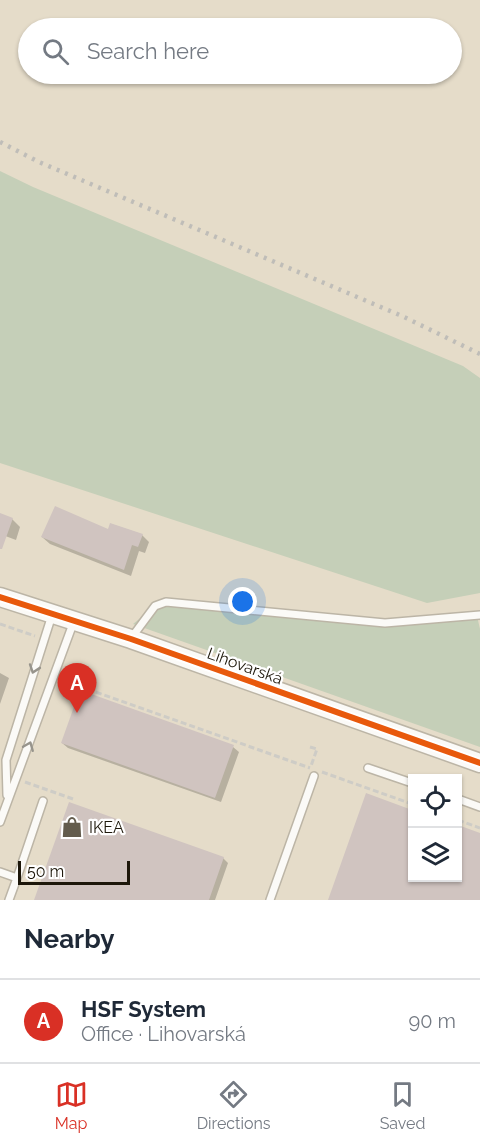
<!DOCTYPE html>
<html lang="en">
<head>
<meta charset="utf-8">
<style>
	body { margin:0; font-family:Raleway,sans-serif; background:#f6f6f7; color:#1f2937 }
	.controls { position:absolute; right:18px; bottom:18px; display:grid; overflow:hidden; border-radius:0px; box-shadow:0 2px 4px #0004 }
	.controls button { width:54px; height:54px; display:grid; place-items:center; padding:0; border:0; border-bottom:2px solid #e0e1e3; background:#fff; color:#1f2937; font:30px sans-serif }
	.scale { position:absolute; left:18px; bottom:15px; width:112px; box-sizing:border-box; padding-left:6px; border:3px solid #1d170a; border-top:0; font-size:16px; line-height:21px; white-space:nowrap; color:#1d170a; -webkit-text-stroke:4px #fff; paint-order:stroke }
	.you { position:absolute; left:243px; top:602px; width:21px; height:21px; margin:-15px; border:4px solid #fff; border-radius:50%; background:#1a73e8; box-shadow:0 0 0 9px #1a73e833 }
	.badge { display:grid; place-items:center; width:39px; height:39px; border-radius:50%; background:#d93025; color:#fff; font-size:20px; font-weight:700 }
	.pin { position:absolute; translate:-50% -50px; filter:drop-shadow(0 2px 3px #0008) }
	.pin::after { content:''; position:absolute; top:32px; width:21px; height:18px; background:inherit; clip-path:polygon(0 0,100% 0,50% 100%) }
	.list { margin:0; padding:0; list-style:none }
	h2 { display:flex; justify-content:space-between; align-items:center; height:78px; margin:0; padding:0 24px; font-size:26px }
	h2 small { font-size:20px; font-weight:400; color:#747a83 }
	.list li { display:grid; grid-template-columns:39px 1fr auto; gap:18px; align-items:center; box-sizing:border-box; height:84px; padding:0 24px; border-top:2px solid #e0e1e3 }
	.list b { display:block; font-size:22px; white-space:nowrap }
	.list p { margin:0; font-size:20px; white-space:nowrap; color:#747a83 }
	.list em { font-size:20px; font-style:normal; color:#747a83 }
	.icon { flex:none; width:33px; height:33px; fill:none; stroke:currentColor; stroke-width:2; stroke-linecap:round; stroke-linejoin:round }
	.map { position:relative; flex:none; width:480px; height:900px; overflow:hidden }
	.search { position:absolute; background:#fff; box-shadow:0 2px 4px #0004; left:18px; right:18px; top:18px; height:66px; display:flex; align-items:center; gap:15px; box-sizing:border-box; padding:0 21px; border-radius:33px; color:#747a83; font-size:22px }
	.sheet { height:162px; background:#fff }
	nav { display:flex; justify-content:space-around; align-items:center; box-sizing:border-box; height:84px; border-top:2px solid #e0e1e3; background:#fff; font-size:16px; color:#747a83 }
	nav a { display:grid; justify-items:center; gap:3px }
	nav .on { color:#d93025 }
	.map>svg:first-child { display:block }
	.green { fill:#c5cfb8 }
	.shadow { fill:#0003 }
	.building { fill:#d0c4c0 }
	.lines { fill:none; stroke-linecap:round; stroke-linejoin:round }
	.lane-casing { stroke:#bcb5a6; stroke-width:10 }
	.secondary-casing { stroke:#bcb5a6; stroke-width:21 }
	.path { stroke:#ceccc6; stroke-width:3; stroke-dasharray:6 3; stroke-linecap:butt }
	.lane { stroke:#fbfaf7; stroke-width:7 }
	.secondary { stroke:#fbfaf7; stroke-width:18 }
	.rail { stroke:#bfbdb8; stroke-width:4.5; stroke-dasharray:3 6; stroke-linecap:butt }
	.cycleway-casing { stroke:#fff; stroke-width:10 }
	.cycleway { stroke:#e8590c; stroke-width:6 }
	.oneway { stroke:#97948c }
	.labels { text-anchor:middle; dominant-baseline:central; stroke-width:4.5; stroke-linejoin:round; paint-order:stroke }
	.street-label { font-size:16px; fill:#1d170a; stroke:#fff }
	.poi-label { font-size:16px; fill:#1d170a; stroke:#fff; text-anchor:start }
</style>
</head>
<body>
<div class="map">
<svg width="480" height="900" viewBox="0 0 480 900">
	<rect width="100%" height="100%" fill="#e5dcc9"/>
	<path class="green" d="M0,171l33,16 430,179 17,12v215l-53,10 -427,-140z
		M166,602l219,21 92,-7 3,13v118l-347,-123 22,-18z"/>
	<path class="shadow" d="M0,515l12,4 8,8 -4,13 -16,-6z
		M142,535l7,7 -4,11 -6,-2 -8,25 -81,-32 -8,-7z
		M0,673l9,5 -9,26z
		M81,692l152,55 6,5 -18,50 -153,-54 -6,-5z
		M367,795l45,16v67h46v-51l22,8v65h-150z
		M223,858l5,5 -13,37h-180z"/>
	<path class="building" d="M55,506l53,23 2,-6 33,11 -5,13 -6,-2 -8,25 -83,-33z
		M0,513l13,5 -11,31h-2z
		M80,690l154,55 -19,53 -154,-55z
		M366,793l46,17v68h46v-53l22,8v67h-152z
		M69,802l155,55 -15,43h-175z"/>
	<g class="lines">
		<defs>
			<path id="lane" d="M132,637l23,-31 11,-4 219,21 95,-8
				M368,768l44,15
				M7,795l-1,-35 46,-145
				M458,799l22,8
				M0,822l74,-201
				M0,872l17,6 26,-77
				M9,900l8,-22
				M270,900l44,-124"/>
			<path id="secondary" d="M0,597l131,42 349,124"/>
		</defs>
		<use href="#lane" class="lane-casing"/>
		<use href="#secondary" class="secondary-casing"/>
		<path class="path" d="M0,624l35,12
			M62,680l248,88
			M310,747l7,2 -6,17
			M322,772l90,32
			M25,782l48,17
			M458,820l22,8"/>
		<use href="#lane" class="lane"/>
		<use href="#secondary" class="secondary"/>
		<path class="rail" d="M0,142l39,20 363,154 78,38"/>
		<defs>
			<path id="cycleway" d="M0,597l131,42 349,124"/>
		</defs>
		<use href="#cycleway" class="cycleway-casing"/>
		<use href="#cycleway" class="cycleway"/>
	</g>
	<defs><path id="oneway-chevron" d="M-2-3.5L2.5 0L-2 3.5" fill="none" stroke-width="1.6" stroke-linecap="round" stroke-linejoin="round" transform="scale(1.5)"/></defs>
	<g class="oneway">
		<use href="#oneway-chevron" transform="translate(34 669) rotate(109)"/>
		<use href="#oneway-chevron" transform="translate(29 746) rotate(-68)"/>
	</g>
	<defs>
		<symbol id="shop-bare" viewBox="-9 -9 18 18"><path d="M-5-2.5h2.3a2.7 3.5 0 0 1 5.4 0H5L5.5 6h-11ZM-1.5-2.5h3a1.5 2.3 0 0 0-3 0Z" fill="#635c4d" stroke="#fff" stroke-width="2.5" paint-order="stroke"/></symbol>
	</defs>
	<g fill-rule="evenodd">
		<use href="#shop-bare" x="57" y="812" width="30" height="30"/>
	</g>
	<g class="labels">
		<g class="street-label">
			<text transform="translate(245 666) rotate(20)">Lihovarská</text>
		</g>
		<g class="poi-label">
			<text x="89" y="827">IKEA</text>
		</g>
	</g>
</svg>
<div class="controls">
<button><svg class="icon" aria-label="locate" viewBox="0 0 24 24"><circle cx="12" cy="12" r="6"/><path d="M12 2v4M12 18v4M2 12h4M18 12h4"/></svg></button>
<button><svg class="icon" aria-label="layers" viewBox="0 0 24 24"><path d="M12 4l9 5-9 5-9-5zM3 14l9 5 9-5"/></svg></button>
</div>
<div class="scale">50 m</div>
<div class="you"></div>
<div class="pin badge" style="left:77px;top:713px">A</div>
<div class="search"><svg class="icon" aria-label="search" viewBox="0 0 24 24"><circle cx="10" cy="10" r="6"/><path d="M15 15l6 6"/></svg>Search here</div>
</div>
<section class="sheet">
<h2>Nearby<small></small></h2>
<ul class="list">
<li><span class="badge">A</span><div><b>HSF System</b><p>Office · Lihovarská</p></div><em>90 m</em></li>
</ul>
</section>
<nav>
<a class="on"><svg class="icon" aria-label="map" viewBox="0 0 24 24"><path d="M3 6l6-2 6 2 6-2v14l-6 2-6-2-6 2zM9 4v14M15 6v14"/></svg>Map</a>
<a><svg class="icon" aria-label="directions" viewBox="0 0 24 24"><path d="M12 3l9 9-9 9-9-9zM9 14v-3h6M13 9l2 2-2 2"/></svg>Directions</a>
<a><svg class="icon" aria-label="saved" viewBox="0 0 24 24"><path d="M7 4h10v16l-5-4-5 4z"/></svg>Saved</a>
</nav>
</body>
</html>
